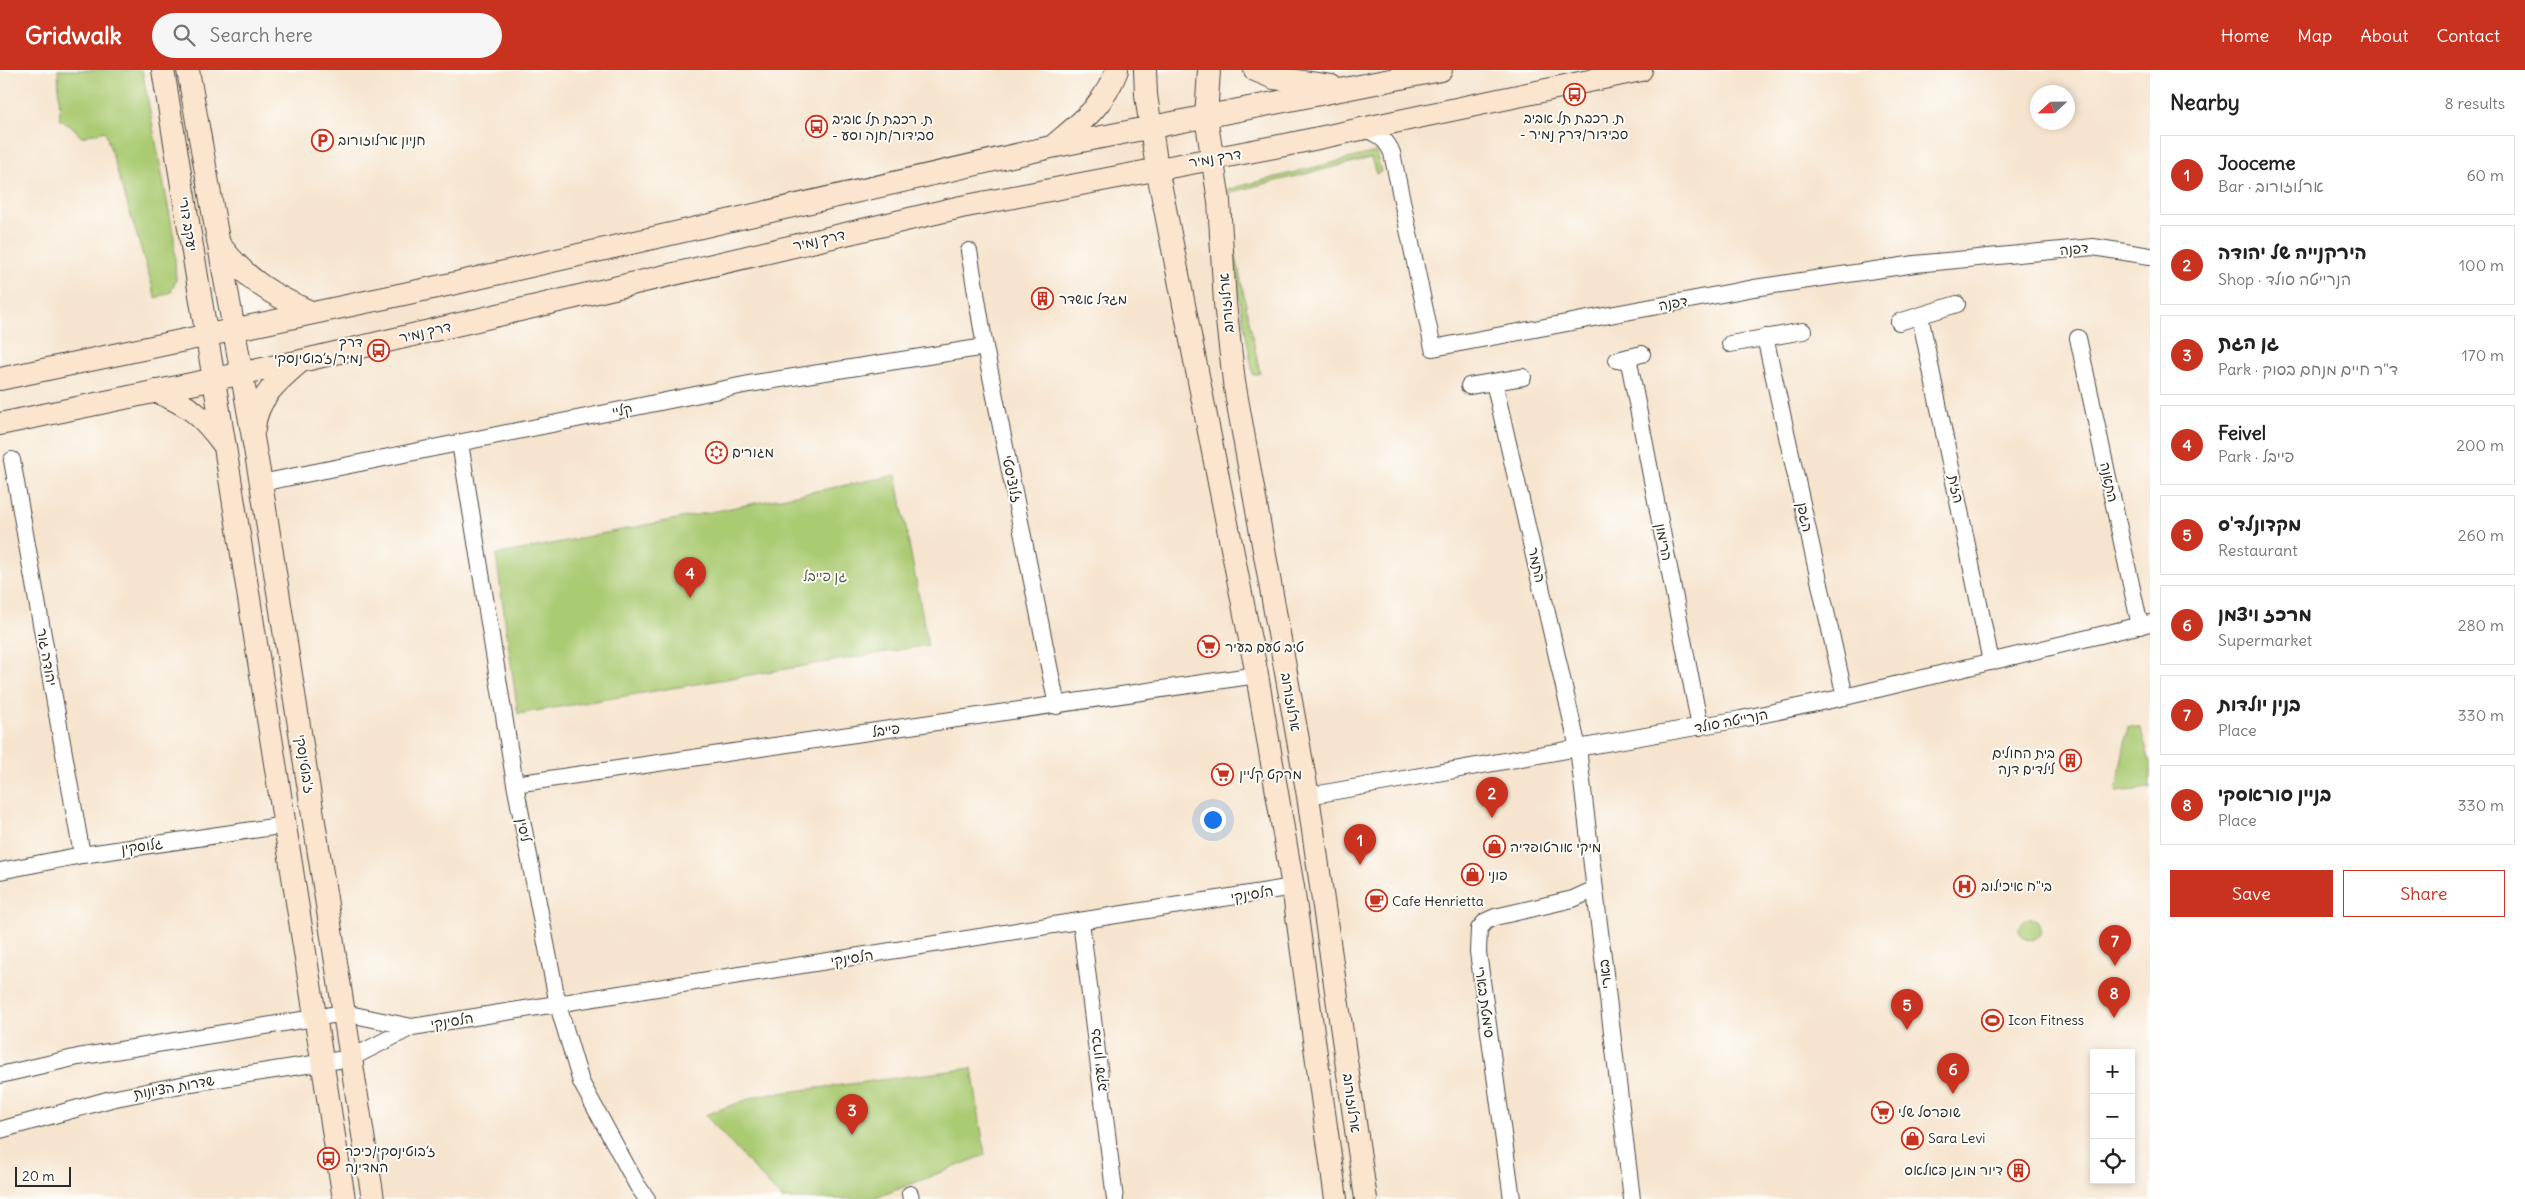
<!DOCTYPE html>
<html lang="en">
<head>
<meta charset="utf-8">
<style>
	body { margin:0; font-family:Delius,"Playpen Sans Hebrew",sans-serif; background:#f6f6f6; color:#222 }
	.controls { position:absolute; right:15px; bottom:15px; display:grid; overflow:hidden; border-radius:0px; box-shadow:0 2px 8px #0003 }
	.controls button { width:45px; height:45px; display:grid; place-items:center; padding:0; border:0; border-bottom:1px solid #e0e0e0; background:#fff; color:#222; font:25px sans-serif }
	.compass { position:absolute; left:2030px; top:15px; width:45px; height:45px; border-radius:50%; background:#fff; box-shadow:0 2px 8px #0003; rotate:248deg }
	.scale { position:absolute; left:15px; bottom:12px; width:56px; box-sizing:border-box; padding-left:5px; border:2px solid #2b2b2b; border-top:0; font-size:14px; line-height:18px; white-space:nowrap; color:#2b2b2b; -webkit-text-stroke:4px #fdfcf7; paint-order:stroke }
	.you { position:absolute; left:1212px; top:749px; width:18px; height:18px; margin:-12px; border:4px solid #fff; border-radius:50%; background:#1a73e8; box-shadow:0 0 0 8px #1a73e833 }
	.badge { display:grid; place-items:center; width:32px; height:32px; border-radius:50%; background:#c8321e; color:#fff; font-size:16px; font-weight:700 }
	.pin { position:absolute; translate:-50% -41px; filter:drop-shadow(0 1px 2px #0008) }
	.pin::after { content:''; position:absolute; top:26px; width:18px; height:15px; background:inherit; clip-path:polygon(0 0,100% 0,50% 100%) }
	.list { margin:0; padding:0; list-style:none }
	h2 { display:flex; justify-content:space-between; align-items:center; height:65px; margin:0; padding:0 20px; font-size:21px }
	h2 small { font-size:16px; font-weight:400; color:#767676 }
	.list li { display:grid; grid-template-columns:32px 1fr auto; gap:15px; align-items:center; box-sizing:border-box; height:80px; margin:0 10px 10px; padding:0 10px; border:1px solid #e0e0e0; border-radius:0px }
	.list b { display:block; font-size:19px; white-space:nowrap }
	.list p { margin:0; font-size:16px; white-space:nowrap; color:#767676 }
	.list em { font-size:16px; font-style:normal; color:#767676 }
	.actions { display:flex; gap:10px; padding:15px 20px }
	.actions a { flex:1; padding:11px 0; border:1px solid #c8321e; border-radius:0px; text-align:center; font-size:18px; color:#c8321e }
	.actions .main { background:#c8321e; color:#fff }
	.icon { flex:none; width:28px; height:28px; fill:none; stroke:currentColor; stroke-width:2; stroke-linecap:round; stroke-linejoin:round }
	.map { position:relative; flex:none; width:2150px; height:1129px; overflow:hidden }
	header { display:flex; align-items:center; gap:30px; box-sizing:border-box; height:70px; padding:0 25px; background:#c8321e; color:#fff }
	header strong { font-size:24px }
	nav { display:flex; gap:28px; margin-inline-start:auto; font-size:18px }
	.search { width:350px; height:45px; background:#f6f6f6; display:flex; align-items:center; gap:12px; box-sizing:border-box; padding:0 18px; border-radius:28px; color:#767676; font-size:19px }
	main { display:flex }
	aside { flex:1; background:#fff }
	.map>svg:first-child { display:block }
	.green { fill:#abcb73; stroke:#6b7b4f }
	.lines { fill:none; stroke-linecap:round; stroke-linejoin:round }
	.street-casing { stroke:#494743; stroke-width:18 }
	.secondary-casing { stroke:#494743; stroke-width:24 }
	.street { stroke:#fff; stroke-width:16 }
	.secondary { stroke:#fce5cf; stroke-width:22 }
	.labels { text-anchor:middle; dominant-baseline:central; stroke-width:4; stroke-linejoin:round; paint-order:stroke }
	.poi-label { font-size:14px; fill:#2b2b2b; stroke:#fdfcf7; text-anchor:start }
	.street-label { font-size:14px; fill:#2b2b2b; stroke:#fdfcf7 }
	.park-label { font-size:14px; fill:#515b41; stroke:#fdfcf7 }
</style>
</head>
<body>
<header>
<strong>Gridwalk</strong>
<div class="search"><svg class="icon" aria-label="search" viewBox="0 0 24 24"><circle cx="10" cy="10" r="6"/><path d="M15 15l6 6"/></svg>Search here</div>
<nav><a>Home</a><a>Map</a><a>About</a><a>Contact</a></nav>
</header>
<main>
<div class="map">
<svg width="2150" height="1129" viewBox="0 0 2150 1129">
	<rect width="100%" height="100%" fill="#fdfcf7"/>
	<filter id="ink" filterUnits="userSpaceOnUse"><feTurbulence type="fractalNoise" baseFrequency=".02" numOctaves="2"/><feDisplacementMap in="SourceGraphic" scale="10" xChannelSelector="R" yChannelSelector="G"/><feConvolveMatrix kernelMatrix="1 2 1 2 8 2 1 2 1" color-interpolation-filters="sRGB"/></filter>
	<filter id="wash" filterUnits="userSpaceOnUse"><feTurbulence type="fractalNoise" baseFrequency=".0096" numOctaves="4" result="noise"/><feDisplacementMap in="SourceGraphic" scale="20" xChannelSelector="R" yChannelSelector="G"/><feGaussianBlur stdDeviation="1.12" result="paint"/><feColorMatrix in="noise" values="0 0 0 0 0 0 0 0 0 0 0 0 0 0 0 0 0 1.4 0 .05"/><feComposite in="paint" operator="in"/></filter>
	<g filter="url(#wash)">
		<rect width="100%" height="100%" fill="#f6e4ce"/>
		<path class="green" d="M58,0h84l32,167 2,43 -5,12 -15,6 -51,-167 -24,6 -7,-9 -14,-8z
			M1376,82l5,20 -5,2 -5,-16 -140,34 -7,7 36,174 -7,2 -31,-176 6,-10z
			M896,405l32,170 -410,69 -22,-159z
			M2128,656l12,2 10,34v26l-34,4z
			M2019 859a11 11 0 1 1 22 0a11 11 0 1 1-22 0Z
			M972,998l13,87 -112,44h-91l-77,-84 52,-19z"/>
	</g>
	<g filter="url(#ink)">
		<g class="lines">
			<defs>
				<path id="street" d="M1365,59c13,5 22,11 27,24l41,195 321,-60 161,-24 178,-17 57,9
					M969,181l16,96 72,359
					M1920,246l71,346
					M1899,252l58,-18
					M1765,267l80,360
					M2078,268l62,288
					M1730,274l73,-13
					M1628,287l72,370
					M1617,290l25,-6
					M1494,312l84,366 54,451
					M1469,316l54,-9
					M460,373l55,341 43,221 23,77 56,103 10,14
					M12,390l70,395
					M261,413l488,-99 236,-37
					M515,714l742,-109
					M1308,726l433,-77 104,-22 305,-74
					M0,801l82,-16 204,-30
					M1081,851l34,278
					M0,1005l78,-18 266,-44 68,14
					M0,1060l111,-31 80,-16 160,-25 61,-31 881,-140
					M910,1124l1,5
					M1512,1129l-34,-247 1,-23 7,-8 9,-4 78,-18 22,-10"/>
				<path id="secondary" d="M163,0l62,377 119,752
					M188,0l73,413 112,716
					M1145,0l1,25 11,73 100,507 36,212 43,312
					M1209,0l-3,47 13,84 6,102 9,79 74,414 58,403
					M1255,0l19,8 57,8
					M1053,76c29,-25 50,-39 64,-76
					M219,174c27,35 52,51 92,68
					M0,309l456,-96 595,-136 390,-77
					M155,321c35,15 46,23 69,54
					M0,354l301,-63 660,-154 329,-63 351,-74
					M254,359c2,-31 25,-49 47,-68"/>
			</defs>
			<use href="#street" class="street-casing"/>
			<use href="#secondary" class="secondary-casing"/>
			<use href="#street" class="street"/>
			<use href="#secondary" class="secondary"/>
		</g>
	</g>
	<defs>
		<symbol id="bus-ring" viewBox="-11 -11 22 22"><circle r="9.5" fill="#fdfcf7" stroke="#c8321e" stroke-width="1.5"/><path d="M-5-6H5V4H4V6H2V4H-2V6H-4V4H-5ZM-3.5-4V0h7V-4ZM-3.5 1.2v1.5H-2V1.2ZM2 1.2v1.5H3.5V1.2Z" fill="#c8321e"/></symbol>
		<symbol id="parking-ring" viewBox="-11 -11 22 22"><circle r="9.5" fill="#fdfcf7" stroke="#c8321e" stroke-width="1.5"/><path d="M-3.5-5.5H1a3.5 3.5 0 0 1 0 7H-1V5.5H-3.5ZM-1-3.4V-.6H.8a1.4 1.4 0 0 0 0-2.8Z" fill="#c8321e"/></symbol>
		<symbol id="building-ring" viewBox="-11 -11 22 22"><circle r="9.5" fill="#fdfcf7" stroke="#c8321e" stroke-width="1.5"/><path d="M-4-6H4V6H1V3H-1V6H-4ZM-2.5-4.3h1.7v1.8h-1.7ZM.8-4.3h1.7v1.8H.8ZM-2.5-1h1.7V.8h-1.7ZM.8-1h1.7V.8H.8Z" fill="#c8321e"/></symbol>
		<symbol id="synagogue-ring" viewBox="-11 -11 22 22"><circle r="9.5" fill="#fdfcf7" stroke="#c8321e" stroke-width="1.5"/><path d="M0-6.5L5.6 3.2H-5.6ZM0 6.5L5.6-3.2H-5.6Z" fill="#c8321e"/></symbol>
		<symbol id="supermarket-ring" viewBox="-11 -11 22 22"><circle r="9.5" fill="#fdfcf7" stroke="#c8321e" stroke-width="1.5"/><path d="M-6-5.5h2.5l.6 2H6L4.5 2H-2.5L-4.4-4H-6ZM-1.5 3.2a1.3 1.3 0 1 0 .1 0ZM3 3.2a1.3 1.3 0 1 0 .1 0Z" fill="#c8321e"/></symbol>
		<symbol id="shop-ring" viewBox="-11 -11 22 22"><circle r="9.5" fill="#fdfcf7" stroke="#c8321e" stroke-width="1.5"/><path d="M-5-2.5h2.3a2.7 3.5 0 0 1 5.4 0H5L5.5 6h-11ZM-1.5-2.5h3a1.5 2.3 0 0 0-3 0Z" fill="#c8321e"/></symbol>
		<symbol id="hospital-ring" viewBox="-11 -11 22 22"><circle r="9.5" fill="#fdfcf7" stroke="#c8321e" stroke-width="1.5"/><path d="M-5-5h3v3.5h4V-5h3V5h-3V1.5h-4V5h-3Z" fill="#c8321e"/></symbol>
		<symbol id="cafe-ring" viewBox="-11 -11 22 22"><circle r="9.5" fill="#fdfcf7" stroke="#c8321e" stroke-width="1.5"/><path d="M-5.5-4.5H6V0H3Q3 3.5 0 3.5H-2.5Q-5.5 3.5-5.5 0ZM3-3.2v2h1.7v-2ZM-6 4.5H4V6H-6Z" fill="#c8321e"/></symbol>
		<symbol id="stadium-ring" viewBox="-11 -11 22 22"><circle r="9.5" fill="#fdfcf7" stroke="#c8321e" stroke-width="1.5"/><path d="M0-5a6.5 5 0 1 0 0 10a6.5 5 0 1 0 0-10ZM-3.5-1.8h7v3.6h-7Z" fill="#c8321e"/></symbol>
	</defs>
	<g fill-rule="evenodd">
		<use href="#bus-ring" x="1562" y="12" width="25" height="25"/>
		<use href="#bus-ring" x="804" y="44" width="25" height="25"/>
		<use href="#parking-ring" x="310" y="58" width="25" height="25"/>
		<use href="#building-ring" x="1030" y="216" width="25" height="25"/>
		<use href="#bus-ring" x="366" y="268" width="25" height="25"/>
		<use href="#synagogue-ring" x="704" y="370" width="25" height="25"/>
		<use href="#supermarket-ring" x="1196" y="564" width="25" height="25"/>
		<use href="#building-ring" x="2058" y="678" width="25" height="25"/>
		<use href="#supermarket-ring" x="1210" y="692" width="25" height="25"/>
		<use href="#shop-ring" x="1482" y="764" width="25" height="25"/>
		<use href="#shop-ring" x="1460" y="792" width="25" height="25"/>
		<use href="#hospital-ring" x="1952" y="804" width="25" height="25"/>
		<use href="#cafe-ring" x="1364" y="818" width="25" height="25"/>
		<use href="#stadium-ring" x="1980" y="938" width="25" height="25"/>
		<use href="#supermarket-ring" x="1870" y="1030" width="25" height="25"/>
		<use href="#shop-ring" x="1900" y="1056" width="25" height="25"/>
		<use href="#bus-ring" x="316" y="1076" width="25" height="25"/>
		<use href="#building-ring" x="2006" y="1088" width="25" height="25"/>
	</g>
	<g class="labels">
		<g class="poi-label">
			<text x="1574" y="48" text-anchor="middle">ת. רכבת תל אביב<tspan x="1574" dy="16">- סבידור/דרך נמיר</tspan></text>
			<text x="832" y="49">ת. רכבת תל אביב<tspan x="832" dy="16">- סבידור/חנה וסע</tspan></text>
			<text x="338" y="70">חניון ארלוזורוב</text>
			<text x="1059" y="229">מגדל אשדר</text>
			<text x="363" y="272" text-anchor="end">דרך<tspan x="363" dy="16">נמיר/ז׳בוטינסקי</tspan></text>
			<text x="732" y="382">מגורים</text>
			<text x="1225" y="577">טיב טעם בעיר</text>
			<text x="2055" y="683" text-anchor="end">בית החולים<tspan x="2055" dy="16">לילדים דנה</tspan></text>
			<text x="1239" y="704">מרקט קליין</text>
			<text x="1510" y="777">מיקי אורטופדיה</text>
			<text x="1488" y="805">פוני</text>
			<text x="1981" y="816">בי"ח איכילוב</text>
			<text x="1392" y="831">Cafe Henrietta</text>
			<text x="2008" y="950">Icon Fitness</text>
			<text x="1898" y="1042">שופרסל שלי</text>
			<text x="1928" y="1068">Sara Levi</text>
			<text x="345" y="1081">ז׳בוטינסקי/כיכר<tspan x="345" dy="16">המדינה</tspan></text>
			<text x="2003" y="1100" text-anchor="end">דיור מוגן פאלאס</text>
		</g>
		<g class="street-label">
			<text transform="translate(1215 88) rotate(-10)">דרך נמיר</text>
			<text transform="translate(188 154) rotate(81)">יעקב דורי</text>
			<text transform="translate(819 170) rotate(-13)">דרך נמיר</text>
			<text transform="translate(2074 179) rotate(-5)">דפנה</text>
			<text transform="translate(1226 233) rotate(-95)">ארלוזורוב</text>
			<text transform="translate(1673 233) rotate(-10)">דפנה</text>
			<text transform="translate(425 262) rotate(-13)">דרך נמיר</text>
			<text transform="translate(622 340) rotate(-11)">קליי</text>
			<text transform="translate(1012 409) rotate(78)">זלוציסטי</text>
			<text transform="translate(2109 412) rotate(78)">התאנה</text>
			<text transform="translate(1956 419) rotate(78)">הזית</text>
			<text transform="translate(1805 447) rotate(78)">הגפן</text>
			<text transform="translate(1664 472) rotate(79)">הרימון</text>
			<text transform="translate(1537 495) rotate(77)">התמר</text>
			<text transform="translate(47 587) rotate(80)">יהודה גור</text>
			<text transform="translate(1291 632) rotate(80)">ארלוזורוב</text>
			<text transform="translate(1731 651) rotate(-11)">הנרייטה סולד</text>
			<text transform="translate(886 660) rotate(-8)">פייבל</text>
			<text transform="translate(305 694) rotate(81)">ז'בוטינסקי</text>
			<text transform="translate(524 760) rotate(79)">ליסין</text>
			<text transform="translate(142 776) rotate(-8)">גלוסקין</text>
			<text transform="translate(1252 824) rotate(-9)">הלסינקי</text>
			<text transform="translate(852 888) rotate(-9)">הלסינקי</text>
			<text transform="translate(1605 904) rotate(-97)">בארי</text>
			<text transform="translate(1485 932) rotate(82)">סימטת בארי</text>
			<text transform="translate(452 951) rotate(-9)">הלסינקי</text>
			<text transform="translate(1098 990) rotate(-97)">זכרון יעקב</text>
			<text transform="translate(174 1017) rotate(-10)">שדרות הציונות</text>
			<text transform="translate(1352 1033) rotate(82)">ארלוזורוב</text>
		</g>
		<g class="park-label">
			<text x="825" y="506">גן פייבל</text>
		</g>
	</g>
</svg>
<div class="controls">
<button>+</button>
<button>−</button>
<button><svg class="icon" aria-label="locate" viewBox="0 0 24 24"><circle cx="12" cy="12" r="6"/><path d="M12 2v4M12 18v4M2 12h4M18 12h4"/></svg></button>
</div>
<svg class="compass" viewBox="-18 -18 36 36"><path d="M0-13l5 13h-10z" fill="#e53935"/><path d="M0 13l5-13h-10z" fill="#767676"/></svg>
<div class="scale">20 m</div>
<div class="you"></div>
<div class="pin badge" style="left:1360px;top:795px">1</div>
<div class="pin badge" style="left:1492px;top:748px">2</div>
<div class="pin badge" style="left:852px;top:1065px">3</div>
<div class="pin badge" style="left:690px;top:528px">4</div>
<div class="pin badge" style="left:1907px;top:960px">5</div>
<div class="pin badge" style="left:1953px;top:1024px">6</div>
<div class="pin badge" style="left:2115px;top:896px">7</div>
<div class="pin badge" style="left:2114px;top:948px">8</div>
</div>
<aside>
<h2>Nearby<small>8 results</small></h2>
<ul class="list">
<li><span class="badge">1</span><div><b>Jooceme</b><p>Bar · ארלוזורוב</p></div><em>60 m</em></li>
<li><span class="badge">2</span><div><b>הירקנייה של יהודה</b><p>Shop · הנרייטה סולד</p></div><em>100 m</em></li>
<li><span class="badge">3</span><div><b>גן הגת</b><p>Park · ד&quot;ר חיים מנחם בסוק</p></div><em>170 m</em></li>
<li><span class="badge">4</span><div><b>Feivel</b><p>Park · פייבל</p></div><em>200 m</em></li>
<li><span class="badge">5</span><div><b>מקדונלד'ס</b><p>Restaurant</p></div><em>260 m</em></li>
<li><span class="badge">6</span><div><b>מרכז ויצמן</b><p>Supermarket</p></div><em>280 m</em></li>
<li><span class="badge">7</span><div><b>בנין יולדות</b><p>Place</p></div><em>330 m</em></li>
<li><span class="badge">8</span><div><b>בניין סוראסקי</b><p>Place</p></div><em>330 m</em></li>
</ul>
<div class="actions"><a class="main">Save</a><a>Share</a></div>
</aside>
</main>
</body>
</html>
